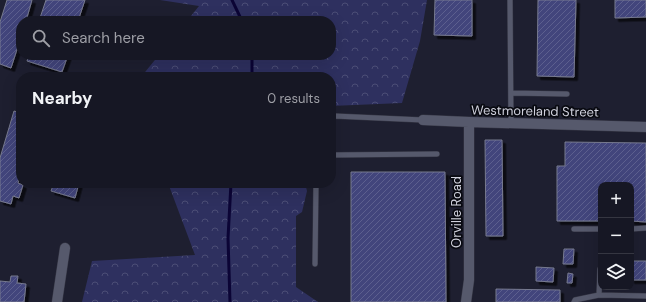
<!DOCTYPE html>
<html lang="en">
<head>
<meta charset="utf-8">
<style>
	body { margin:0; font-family:"DM Sans",sans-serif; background:#232431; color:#f1f3f6 }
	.controls { position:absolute; right:12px; bottom:12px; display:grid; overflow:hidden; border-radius:8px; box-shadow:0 4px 16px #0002 }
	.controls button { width:36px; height:36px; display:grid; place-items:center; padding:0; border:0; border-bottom:1px solid #353641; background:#161724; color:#f1f3f6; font:20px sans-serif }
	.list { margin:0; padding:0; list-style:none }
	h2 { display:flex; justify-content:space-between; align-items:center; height:52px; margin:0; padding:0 16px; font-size:17px }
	h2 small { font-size:13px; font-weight:400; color:#9e9fa6 }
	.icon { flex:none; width:22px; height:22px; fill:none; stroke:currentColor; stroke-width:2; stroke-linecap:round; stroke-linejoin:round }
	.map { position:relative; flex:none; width:646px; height:302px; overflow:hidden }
	.search { position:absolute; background:#161724; box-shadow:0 4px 16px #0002; left:16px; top:16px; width:320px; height:44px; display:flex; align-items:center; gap:10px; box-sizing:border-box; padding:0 14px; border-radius:16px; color:#9e9fa6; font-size:15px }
	.panel { position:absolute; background:#161724; box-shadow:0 4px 16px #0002; left:16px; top:72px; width:320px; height:116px; border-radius:16px }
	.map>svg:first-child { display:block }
	.forest { fill:url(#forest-crowns) }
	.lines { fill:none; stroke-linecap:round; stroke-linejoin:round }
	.stream { stroke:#0b0435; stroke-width:3 }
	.building { fill:url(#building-hatch); stroke:#777a8f; filter:url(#shadow) }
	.service-casing { stroke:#383947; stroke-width:6 }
	.minor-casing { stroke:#383947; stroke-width:11 }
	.service { stroke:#56596c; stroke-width:5 }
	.minor { stroke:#56596c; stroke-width:10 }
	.labels { text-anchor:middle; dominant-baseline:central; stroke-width:3.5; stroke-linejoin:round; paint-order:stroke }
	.street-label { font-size:13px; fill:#d0d1dd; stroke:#090a11 }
</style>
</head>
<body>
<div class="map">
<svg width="646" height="302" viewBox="0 0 646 302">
	<defs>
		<pattern id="forest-crowns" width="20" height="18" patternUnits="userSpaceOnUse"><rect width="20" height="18" fill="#2e305f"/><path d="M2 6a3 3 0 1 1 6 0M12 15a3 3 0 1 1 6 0" fill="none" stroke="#4b4d76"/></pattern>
		<pattern id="building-hatch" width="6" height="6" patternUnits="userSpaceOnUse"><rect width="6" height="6" fill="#42457c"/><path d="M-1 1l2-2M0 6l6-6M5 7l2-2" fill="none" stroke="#5c5f8e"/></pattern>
		<filter id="shadow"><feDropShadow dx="3.5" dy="3.5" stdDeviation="0" flood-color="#0009"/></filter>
	</defs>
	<rect width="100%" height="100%" fill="#1e1f30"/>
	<path class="forest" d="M160,0h267l-7,41 -18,62 -71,3v-29h-190l18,-22h172v-34h-144l12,-15z
		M168,183h137l2,8 -5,21 -6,4v71l22,15h-236l10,-41 103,-6z"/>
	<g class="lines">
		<path class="stream" d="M232,0l10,21
			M252,55v22
			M230,302l-2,-64 3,-55"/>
	</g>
	<path class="building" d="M7,0h25l-6,21h-5v16l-10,31 -11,-4v-42z
		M46,0h39l-7,21h-39z
		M435,0h37v36l-38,-1z
		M538,0h38l-2,77 -37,-1z
		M615,0h31v17l-31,1z
		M29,55h39l-6,17 -35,-11z
		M14,111l7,2v60l-3,10 5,2 -4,13 -6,-2 -2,8 -11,-3v-43z
		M485,140h17l1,96h-17z
		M565,142l81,1v79l-15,-1v-36h-30v36h-44v-55h8z
		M351,172h94l1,130h-95z
		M54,183h25l-4,15 -24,-7z
		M564,249h10l-1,15h-10z
		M631,261h15v19h-15z
		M536,267l18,1 -1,14 -17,-1z
		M568,273l5,1 -1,9h-5z
		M11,276h7l-1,7 9,1 -2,18h-24v-21l10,1z
		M496,289l64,1v12h-64z"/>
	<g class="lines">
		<defs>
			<path id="service" d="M510,0l1,123
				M511,93l56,1
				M331,119l3,-3 89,4
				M331,155l106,-1
				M574,229h27
				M631,229l15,-1
				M315,264l1,-81
				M600,269l-1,26 47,1
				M574,302l1,-2 24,-5"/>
			<path id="minor" d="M423,120l46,2 177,5
				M57,302l8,-54
				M466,302l3,-22v-158"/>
		</defs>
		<use href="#service" class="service-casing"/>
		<use href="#minor" class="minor-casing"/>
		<use href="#service" class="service"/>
		<use href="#minor" class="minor"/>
	</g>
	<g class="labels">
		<g class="street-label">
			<text transform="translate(535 111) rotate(1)">Westmoreland Street</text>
			<text transform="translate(456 212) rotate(-90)">Orville Road</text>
		</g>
	</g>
</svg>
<div class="controls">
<button>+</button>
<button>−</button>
<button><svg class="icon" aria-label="layers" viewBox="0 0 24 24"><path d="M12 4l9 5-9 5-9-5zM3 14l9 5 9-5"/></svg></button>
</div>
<div class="search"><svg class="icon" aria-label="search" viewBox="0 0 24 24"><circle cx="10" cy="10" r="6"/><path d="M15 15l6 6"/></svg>Search here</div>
<section class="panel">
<h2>Nearby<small>0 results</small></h2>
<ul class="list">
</ul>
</section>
</div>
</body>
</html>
